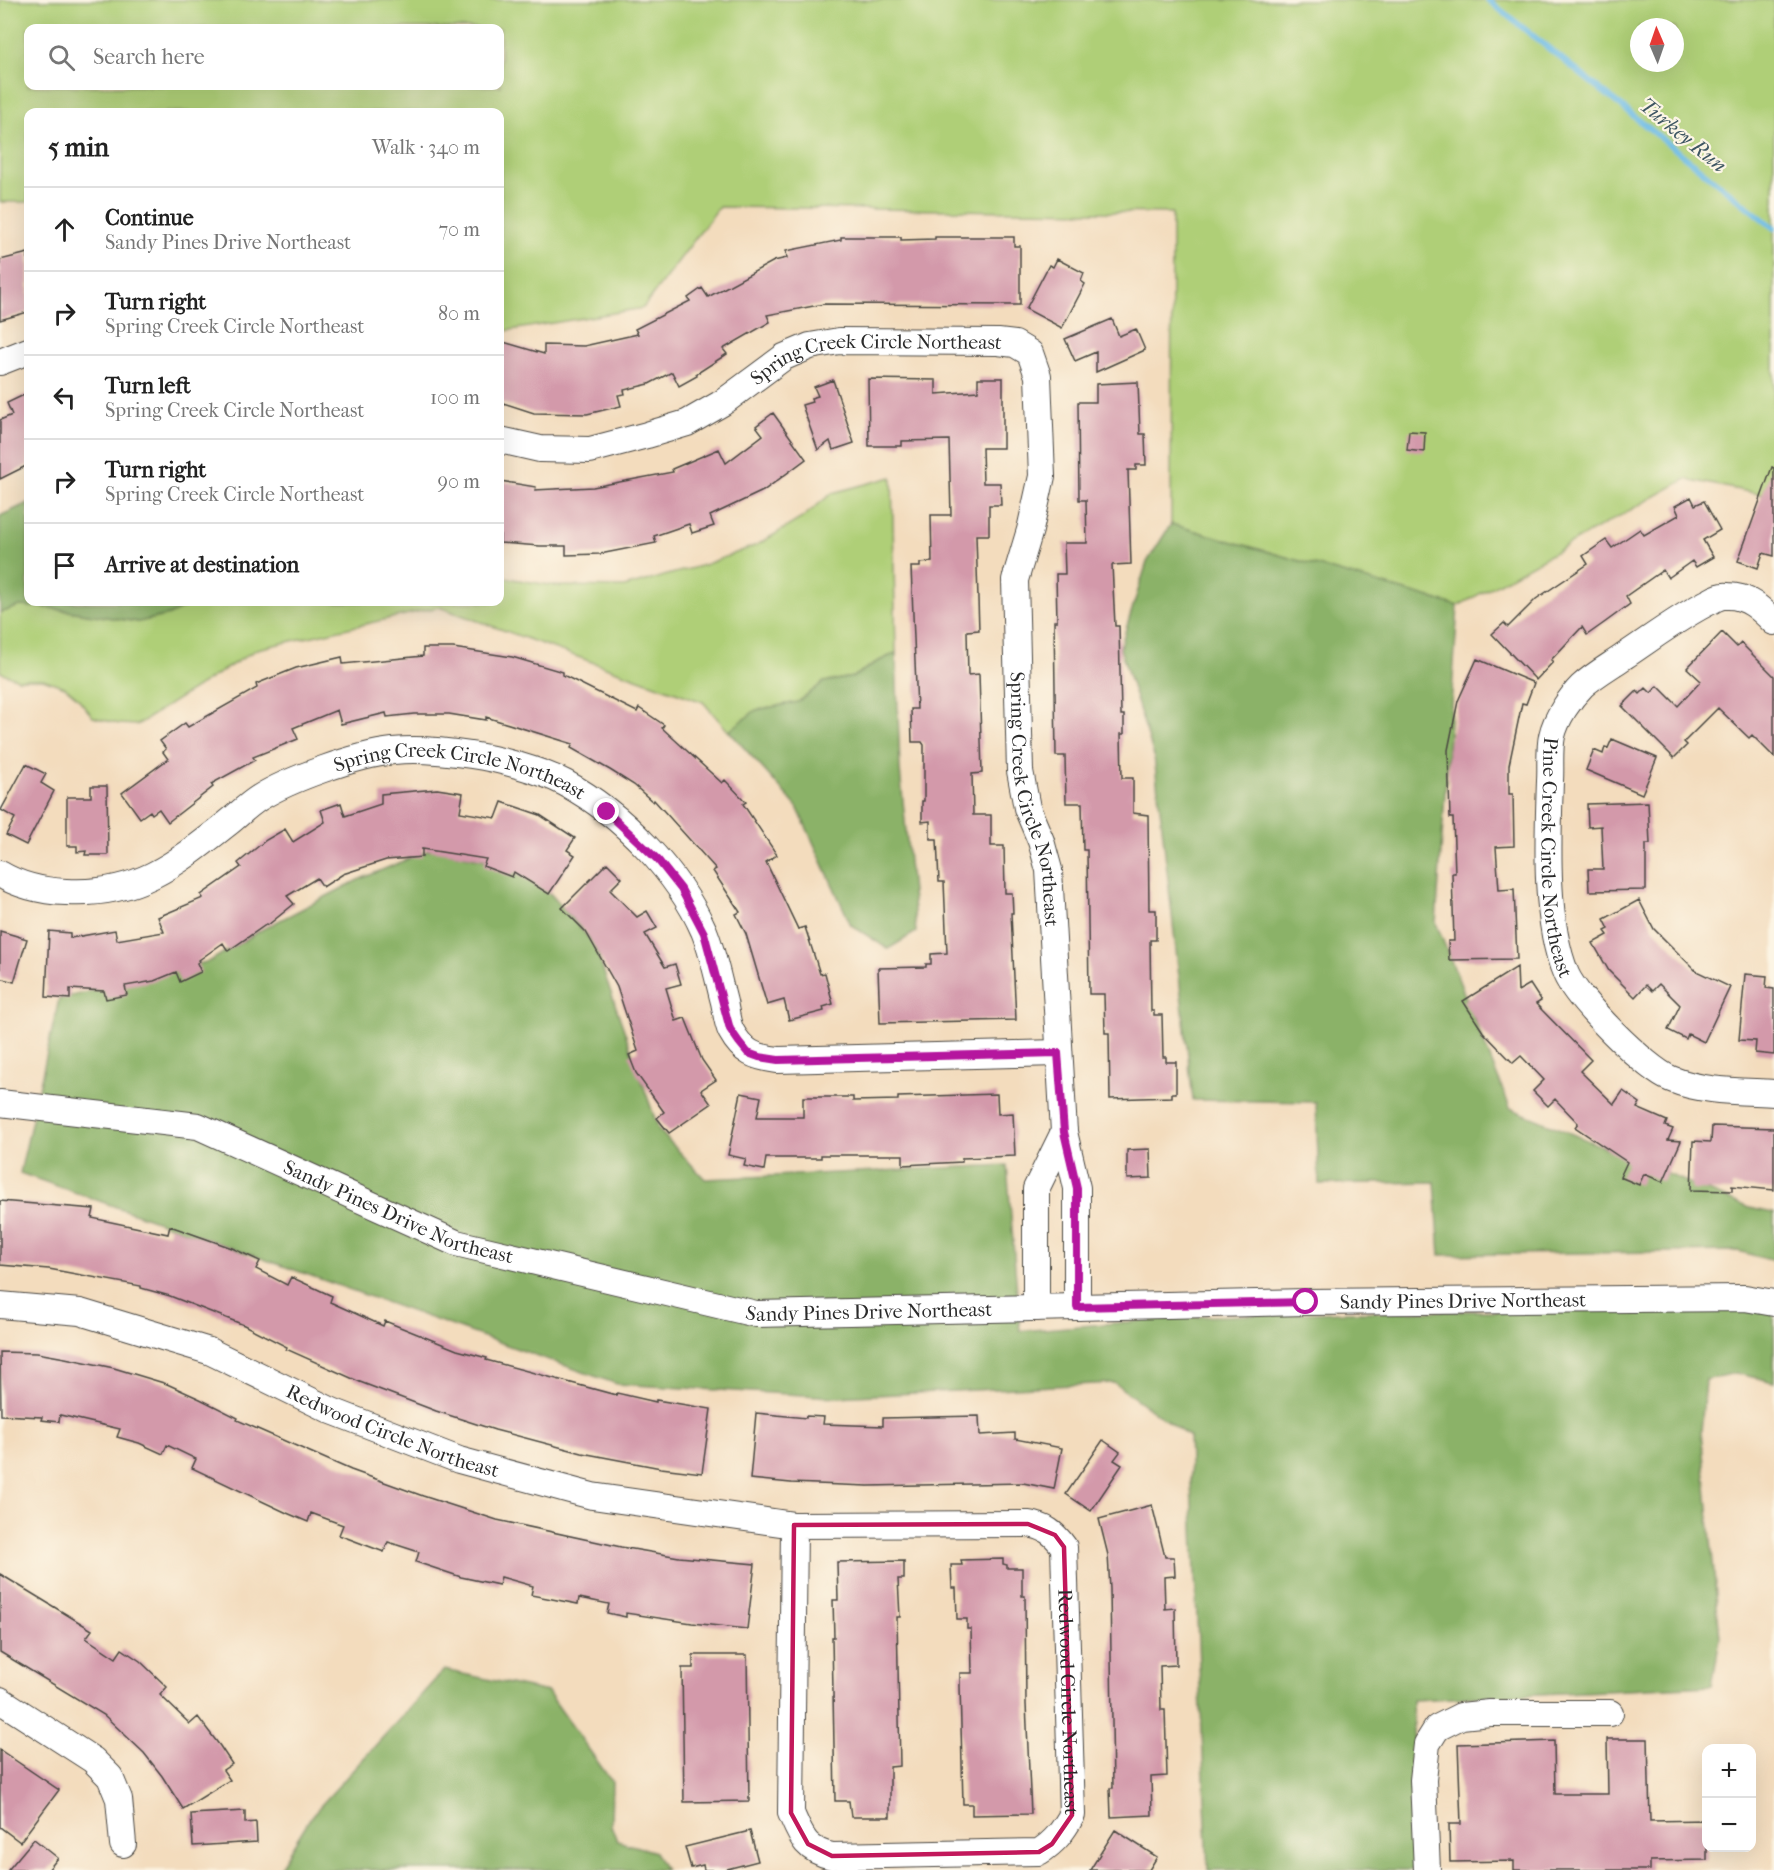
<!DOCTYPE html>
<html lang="en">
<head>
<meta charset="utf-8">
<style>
	body { margin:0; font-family:"IM FELL French Canon",serif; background:#f6f6f6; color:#222 }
	.controls { position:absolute; right:18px; bottom:18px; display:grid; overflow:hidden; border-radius:12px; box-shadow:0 6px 24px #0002 }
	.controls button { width:54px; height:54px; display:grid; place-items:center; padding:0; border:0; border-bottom:2px solid #e0e0e0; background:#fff; color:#222; font:30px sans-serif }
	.compass { position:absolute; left:1630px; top:18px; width:54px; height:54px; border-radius:50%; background:#fff; box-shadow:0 6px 24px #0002; rotate:358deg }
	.stop { position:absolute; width:18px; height:18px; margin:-14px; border:4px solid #b5179e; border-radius:50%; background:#fff }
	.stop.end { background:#b5179e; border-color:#fff; box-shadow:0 2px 6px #0008 }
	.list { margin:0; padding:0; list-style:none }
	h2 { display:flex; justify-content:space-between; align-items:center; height:78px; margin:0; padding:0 24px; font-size:26px }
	h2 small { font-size:20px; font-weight:400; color:#767676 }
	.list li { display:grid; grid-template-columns:39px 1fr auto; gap:18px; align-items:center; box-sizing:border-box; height:84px; padding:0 24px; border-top:2px solid #e0e0e0 }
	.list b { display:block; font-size:22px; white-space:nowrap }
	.list p { margin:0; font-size:20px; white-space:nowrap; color:#767676 }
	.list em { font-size:20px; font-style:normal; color:#767676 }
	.icon { flex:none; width:33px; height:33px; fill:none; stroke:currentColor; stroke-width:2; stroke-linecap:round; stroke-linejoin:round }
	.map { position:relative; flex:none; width:1774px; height:1870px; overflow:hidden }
	.search { position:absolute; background:#fff; box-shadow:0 6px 24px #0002; left:24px; top:24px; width:480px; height:66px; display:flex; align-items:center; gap:15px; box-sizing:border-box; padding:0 21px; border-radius:12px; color:#767676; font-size:22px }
	.panel { position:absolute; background:#fff; box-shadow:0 6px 24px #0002; left:24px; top:108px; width:480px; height:498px; border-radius:12px }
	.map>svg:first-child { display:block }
	.green { fill:#afcf77; stroke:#6d7d51; stroke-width:1.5; fill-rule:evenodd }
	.forest { fill:#8bb268; stroke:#5b6e4a; stroke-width:1.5 }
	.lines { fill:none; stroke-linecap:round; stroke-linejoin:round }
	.stream { stroke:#6cbce7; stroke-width:6 }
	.building { fill:#d399aa }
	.minor-casing { stroke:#494641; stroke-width:28 }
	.minor { stroke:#fff; stroke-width:26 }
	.route { stroke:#b5179e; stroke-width:8 }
	.marked { fill:none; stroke:#c2185b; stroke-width:4.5; stroke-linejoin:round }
	.labels { text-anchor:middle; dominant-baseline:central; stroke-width:4.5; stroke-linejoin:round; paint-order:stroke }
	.street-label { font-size:20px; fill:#2b2b2b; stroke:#fcf5e5 }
	.water-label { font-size:21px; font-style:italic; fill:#3e5663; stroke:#fcf5e5 }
</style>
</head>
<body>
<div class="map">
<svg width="1774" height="1870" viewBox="0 0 1774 1870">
	<rect width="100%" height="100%" fill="#fcf5e5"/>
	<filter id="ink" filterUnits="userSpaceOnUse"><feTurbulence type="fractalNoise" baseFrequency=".0167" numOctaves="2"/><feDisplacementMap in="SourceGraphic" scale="12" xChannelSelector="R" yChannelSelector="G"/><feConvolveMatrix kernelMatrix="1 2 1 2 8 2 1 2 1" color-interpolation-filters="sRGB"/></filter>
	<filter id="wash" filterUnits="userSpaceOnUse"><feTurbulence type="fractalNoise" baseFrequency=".008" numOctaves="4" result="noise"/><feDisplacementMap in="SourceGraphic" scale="24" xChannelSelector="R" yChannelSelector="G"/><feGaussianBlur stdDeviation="1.35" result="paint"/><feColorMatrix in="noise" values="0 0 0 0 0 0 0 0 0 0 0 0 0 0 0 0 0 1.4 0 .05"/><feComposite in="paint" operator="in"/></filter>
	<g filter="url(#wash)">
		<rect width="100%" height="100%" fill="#f3dcbd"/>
		<path class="green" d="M0,0h1774v497l-88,-18 -228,127 -287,-82 1,-311 -453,-6 -76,101 -138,23 -5,-5v-214h-472v90h-28zM1639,27h36v36h-36zM28,28h472v58h-472z
			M892,477l4,176 -21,10 -22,14 -29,5 -26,20 -42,8 -27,22 -26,-30 -264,-95 -182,42 -120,76 -18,-1 -26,-7 -16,-20 -12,-10 -22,-8h-25l-18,-7v-59l20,-7 30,2 88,14 31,-7 25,-13h306v-25l56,9 68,1 80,-22 53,-20 45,-27 30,-25z"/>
		<path class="forest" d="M28,503v99h166l-25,13 -31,7 -88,-14 -30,-2 -20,7v-97z
			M1171,524l287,82 -22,317 74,185 239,100 25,5v48l-36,-10 -298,4 -5,-73 -116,2 -3,-82 -123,-2 -39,-344 -34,-108 27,-86z
			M896,653l4,117 16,162 -28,17 -37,-24 -54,-118 -68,-76 27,-21 42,-8 26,-20 29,-5 22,-14z
			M432,849l97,20 65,75 65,186 46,49 302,-14 13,166 169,-14 154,-5 431,-3v73l-39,-9 -30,7 -4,52 19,206 -8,48 -300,14 6,170h-210l-19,-433 -75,-54 -278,14 -219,-13 -597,-211 39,-174 151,-38 53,-32 95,-49z
			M444,1670l104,22 64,90 -1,43 6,16 38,11 10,18h-387l34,-55z"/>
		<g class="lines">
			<path class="stream" d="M1488,0l286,228"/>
		</g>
		<g id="blocks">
			<path class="building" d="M841,237h60v3l34,-1v-2h79v9h6v59l-196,-1 -57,11 3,7 -47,27 4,5 -31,20 1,2 -18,10 -7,-14 -23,12 -25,6 1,4 -7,1 3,11 -34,8 -53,-1 -34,-11v-61l44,13v-9l40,1 54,-12 -3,-5 55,-28 -2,-3 14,-10 6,9 66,-36 13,-3 -1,-7 55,-11z
				M28,253v59l-28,8v-60z
				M1057,259l27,14 -3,8 4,3 -23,44 -36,-19 23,-44 4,2z
				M1112,319l7,17 17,-7 9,21 -49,22v-20l-21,9 -10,-22z
				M978,378h25v70h-21l1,35h17l1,22h-12v30h-13l3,95 -12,1 1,44 11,-1 3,99 -10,1 1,41h18v31h13l1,47h7l1,20h-2l5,107 -136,3 -2,-55 48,-1v-3h5v-10l16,-1 -3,-71h-5l-2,-43h-7v-18l-8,1v-21h2v-56l-2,-3h-10l-1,-33h6l-6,-142h9v-4l12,-1 -1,-47h20l-2,-75 -47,1v5h-33l-1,-67 68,1v14l42,-3z
				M833,380l21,63 -21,7 -3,-9 -12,9 -16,-45 10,-3 -1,-4 7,-2 -4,-9z
				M1138,382l2,52h5l1,31h-10v5h-8l3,94 -19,1 3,61h4l2,89h3v19h-3l1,44h11v35l15,2 1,95h7v30h-6l1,71h3v4h8l1,42h3v5h10v31h-4v4l-62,2 -1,-66h-4l-1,-39h-15l-2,-144h-4l-1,-47h-16l-1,-47h-9l-2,-135h3l-1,-47h9l-1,-31h23l-1,-43h-7l-1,-98h18v-18z
				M28,393v72l-28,14v-59l12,-5 -5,-12z
				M773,413l33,46 -43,32 -53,25 4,10 -22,7 -3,-9 -35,12 2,7 -56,11 -34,1v-9h-26l-40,-3v-62l36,6 -1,3 58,-3 80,-15 -1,-3 47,-20 7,14 37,-28 -7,-9z
				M1409,431l16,1 -1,20 -17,-2z
				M1772,467l2,1v88l-11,-3 -5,15 -20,-7z
				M1691,497l4,8 9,-4 16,29 -17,10 10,17 -17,10 -4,-6 -24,17 -5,-8 -37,26 4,8 -26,19 -17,12 -5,-8 -31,33 2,2 -17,18 -44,-46 12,-11 4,4 28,-28 52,-35 -5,-8 23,-16 6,8 28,-19 4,6 35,-20 -4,-9z
				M1722,632l15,15 4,-4 33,33v81l-22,-22 -3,3 -31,-30 -34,34 3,3 -13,13 -52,-52 15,-15 3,3 6,-6 5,5 7,-7 20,20 23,-25 -14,-13z
				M423,648h30l59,9 51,15v3l74,37 2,-4 25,17 -2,3 60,55 3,-3 21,22 -3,2 34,51 -11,7 32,67 7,-2 15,47 5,-1 8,31 -10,3 1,4 -35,9 -5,-20 -17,5 -21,-71 -10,-20 4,-2 -27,-41 3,-2 -62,-69 -1,2 -19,-17 -24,-15 -39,-22 2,-4 -87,-27v3l-37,-6h-35l-27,3 -1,-4 -45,11 -4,-14 -44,18 5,11 -45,18 2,3 -44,24 2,3 -45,35 -9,-13 -7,5 -2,-3 -10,7 -18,-25 46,-34 -5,-7 3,-3 -6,-8 25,-18 3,4 69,-39 -1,-4 40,-16 46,-11 1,7 80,-8z
				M1477,659l57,24 -8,21 -4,-1 -13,62v29h4l1,52 -18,1 3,43 15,-1 3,70 -68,1 -1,-19h6l-2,-68h3l-2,-55h-3l-2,-68 10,-49z
				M1612,739l45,19 -15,36 -56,-24 8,-20 9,4 2,-7 3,1z
				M26,764l20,10 -5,9 13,8 -28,54 -20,-10 9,-17 -14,-8z
				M91,786h16l1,69h-23l1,-4 -9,1v-6h-10v-49h24z
				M437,789l26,4 -3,19 36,6 6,-16 38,13 35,23 -8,12 8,5 -26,39 -35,-22 -2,5 -29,-11 3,-7 -64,-10v8l-36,3 -43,14 -20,13 -6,-9 -30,18 7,8 -26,21 -1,-1 -39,27 -5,-8 -24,17 1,1 -3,2 4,9 -21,10 -4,-10 -22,9 -29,5 2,9 -21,4 -2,-8 -34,-2v10l-24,-2 3,-66 21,2v5l45,-8 2,10 47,-8 -6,-15 45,-19 -2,-3 40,-28 -3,-4 28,-23 19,-11 8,13 32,-20 -4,-12 20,-7 4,13 36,-12v-10z
				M1648,802l2,42h-4v46l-57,1 -1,-22h15l-2,-43 -13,1 -1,-23z
				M607,863l15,15 -12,12 27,27 10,-6 10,17 -12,6 20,33 10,-3 6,20 -15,4 10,33 9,-3 17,42 14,20 -15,10 10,14 -42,29 -12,-15 7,-6 -28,-39 -7,-18 9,-4 -21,-64 -31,-55 -24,-24z
				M1639,900l15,29 42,42 34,16 -26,55 -16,-8 -2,5 -18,-9 12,-25 -21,-21 -7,7 -6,-6 -11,12 -26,-26 -16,-28 15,-8 -3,-4 4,-2 -5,-10z
				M0,931l27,8 -13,43 -14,-4z
				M1517,967l1,24 12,-7 11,17 -5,3 55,56 -11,11 34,33 9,-13 17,12 -3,5 30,13 -2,5 8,3 -5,11 13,1 -18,41 -19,-8 -5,11 -19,-8 7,-15 -52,-35 3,-4 -23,-24 -7,7 -15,-15 11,-11 -23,-24 -8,7 -30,-31 -20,-31z
				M1745,974l22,2 -1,12 8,1v66l-19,-2 1,-12 -17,-1z
				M741,1093l20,4 -4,20h46v-20h50v4l45,-1v-3l99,-3 1,20 15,-1 2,43 -53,2v4l-59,3v-10h-82v3h-55l-2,12 -20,-4 2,-7 -18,-4z
				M1712,1126l62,2v62l-42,-4v5l-41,-1 2,-49 18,1z
				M1150,1149l1,29 -24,1v-29z
				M0,1201l94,8 -2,9 76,16 2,-8 62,22 28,13 -4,8 31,16 4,-8 41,19 -2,6 53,24 2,-5 72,29 30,8 -1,2 130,35 1,-2 39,9v-2l55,9 -9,64 -41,-5 -79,-15 -87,-23 -59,-19 -76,-29 -74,-33 1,-2 -43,-22 -74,-29 -29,-8v-2l-92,-17 -49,-4z
				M0,1352l37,1 28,5 49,10 53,16 33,15 38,19 -1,2 114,50 72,26 74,24 124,27 58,10 76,7 -8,65 -55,-6 -66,-10v4l-19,-4 2,-9 -30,-6 -1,6 -47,-9 2,-9 -32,-9 -2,8 -38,-8 -45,-15 3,-10 -31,-10 -4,10 -45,-17 4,-10 -32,-12 -3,9 -21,-9 -95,-45 4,-9 -29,-14 -4,9 -24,-11 -22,-6 3,-8 -60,-14 -1,7 -18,-2 1,-3 -41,-2z
				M756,1413l50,5v-2l18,1 -1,7 60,2v-8l96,-2 1,19 35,-2v6l47,9 -8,41 -31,-6 -155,3 -77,-3 -41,-4z
				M1103,1440l17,12 -6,8 8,5 -31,46 -25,-17z
				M1152,1505l13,52h9l1,19 -11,1 1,32 10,-1 1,57 -16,1 1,44h4l2,66 -16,1 1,38 -41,2 -1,-29h3l-3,-199 -2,-34 -9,-36z
				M1003,1559v5l4,1v3h15v28h3l1,108 5,110 -59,1v-11h-9l-3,-118v-13h12l-1,-44h-4v-10h-10l-1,-31h-4l-1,-23h11l-1,-5z
				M904,1561v18h-6l2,38h-3l3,149 -10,1v50h-39l-2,-16h-14l-3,-164h2l-1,-37h5l-1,-38z
				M0,1574l92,56 -6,8 30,20 6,-9 18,12 27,26 -7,8 30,29 8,-7 22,29 12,18 -9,6 7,10 -47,29 -21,-33 -18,-23 -40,-38 -104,-63z
				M693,1655h54l2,146 -65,1 -2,-134h11z
				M1607,1739h41l2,82 57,-1v40l-57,1v9h-136v-9l-64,1 -1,-38h12l-3,-80 96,-3 1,53h53z
				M0,1750l59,40 -39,52 -20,-15z
				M245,1811v12l11,-1 1,20 -64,4 -2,-32z
				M1115,1830l42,27 -8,13h-59z
				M750,1831l8,30 -35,9h-19l-1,-5 -12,3 -6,-21z
				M34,1839l24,19 -10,12h-40z"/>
		</g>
	</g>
	<g filter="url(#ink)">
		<use href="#blocks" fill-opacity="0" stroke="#494641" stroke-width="1.5"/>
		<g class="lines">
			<defs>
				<g id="minor">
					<path d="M0,362l28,-11"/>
					<path id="s1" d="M500,440l40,9 50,1 57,-15 40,-12 35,-20 62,-46 26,-11 29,-5 159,1 17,2 15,9 8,23 4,100 -12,54 -15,50 5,191 7,37 14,33 8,29 15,262 13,56v119"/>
					<path id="s2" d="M1774,622c-13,-13 -26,-26 -46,-26 -5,-1 -12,2 -17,5 -31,15 -59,37 -88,56 -13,9 -29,18 -41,29 -12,12 -26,32 -30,50 -3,14 -1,31 -2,45 -2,57 -6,140 16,193 11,26 80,95 105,105 31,13 70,12 103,14"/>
					<path id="s3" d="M0,874c20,12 43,17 66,18 71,4 109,-27 162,-69 10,-8 20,-18 31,-25 30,-19 98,-43 134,-47 26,-3 52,0 78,4 28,4 69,15 94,28 57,31 113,89 139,148 9,22 14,48 20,71 2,9 3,21 7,29 12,22 24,26 47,29l280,-7"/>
					<path id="s4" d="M0,1103l198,23 258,117 300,71 550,-12 439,-4 29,5"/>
					<path id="s5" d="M0,1305l80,7 129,39 123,60 127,49 133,36 202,29 234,-1c17,2 26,9 36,23l8,268c-9,16 -17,27 -33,37l-207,4c-27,-6 -31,-20 -41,-43l3,-288"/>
					<path d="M1036,1308v-119l28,-57"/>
					<path d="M0,1700l93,60 17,17 9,22 4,45"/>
					<path d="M1427,1870l-4,-90 4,-36 10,-16 24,-12 29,-3h120"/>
				</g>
			</defs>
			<use href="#minor" class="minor-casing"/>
			<use href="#minor" class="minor"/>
		</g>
	</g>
	<g class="lines" filter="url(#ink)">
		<path class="route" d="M607,812l51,48 23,29 23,44 26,96 9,13 9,11 11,4 19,3 280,-7 6,79 13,56v119l229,-5"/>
	</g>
	<path class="marked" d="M1028,1524l27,11 9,12 8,268 -20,29 -13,8 -207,4 -24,-12 -17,-31 3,-288z"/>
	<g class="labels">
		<g class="street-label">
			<text stroke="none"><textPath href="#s1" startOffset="400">Spring Creek Circle Northeast</textPath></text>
			<text stroke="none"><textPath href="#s3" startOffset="502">Spring Creek Circle Northeast</textPath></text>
			<text stroke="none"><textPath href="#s1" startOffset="1014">Spring Creek Circle Northeast</textPath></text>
			<text stroke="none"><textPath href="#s2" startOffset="408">Pine Creek Circle Northeast</textPath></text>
			<text stroke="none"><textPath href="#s4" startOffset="418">Sandy Pines Drive Northeast</textPath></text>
			<text stroke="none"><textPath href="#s4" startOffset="1498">Sandy Pines Drive Northeast</textPath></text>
			<text stroke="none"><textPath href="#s4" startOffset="904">Sandy Pines Drive Northeast</textPath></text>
			<text stroke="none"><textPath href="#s5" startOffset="416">Redwood Circle Northeast</textPath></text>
			<text stroke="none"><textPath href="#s5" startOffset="1263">Redwood Circle Northeast</textPath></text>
		</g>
		<g class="water-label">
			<text transform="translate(1683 135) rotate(39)">Turkey Run</text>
		</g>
	</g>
</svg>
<div class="controls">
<button>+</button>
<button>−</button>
</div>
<svg class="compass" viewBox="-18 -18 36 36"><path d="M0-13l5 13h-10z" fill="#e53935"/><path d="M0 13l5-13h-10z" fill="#767676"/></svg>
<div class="stop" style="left:1306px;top:1302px"></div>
<div class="stop end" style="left:607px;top:812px"></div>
<div class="search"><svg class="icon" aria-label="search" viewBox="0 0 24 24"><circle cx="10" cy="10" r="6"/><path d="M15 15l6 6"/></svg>Search here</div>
<section class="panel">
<h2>5 min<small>Walk · 340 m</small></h2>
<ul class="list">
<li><svg class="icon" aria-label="ahead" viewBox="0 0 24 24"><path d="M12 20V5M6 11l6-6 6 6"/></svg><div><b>Continue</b><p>Sandy Pines Drive Northeast</p></div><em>70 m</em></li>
<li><svg class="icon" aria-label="right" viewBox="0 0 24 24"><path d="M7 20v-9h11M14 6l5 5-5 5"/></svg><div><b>Turn right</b><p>Spring Creek Circle Northeast</p></div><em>80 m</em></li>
<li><svg class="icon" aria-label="left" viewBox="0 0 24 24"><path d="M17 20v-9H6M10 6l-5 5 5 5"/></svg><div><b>Turn left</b><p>Spring Creek Circle Northeast</p></div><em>100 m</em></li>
<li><svg class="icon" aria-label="right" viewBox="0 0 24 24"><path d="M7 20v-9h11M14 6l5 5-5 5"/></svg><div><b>Turn right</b><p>Spring Creek Circle Northeast</p></div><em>90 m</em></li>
<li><svg class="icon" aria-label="arrive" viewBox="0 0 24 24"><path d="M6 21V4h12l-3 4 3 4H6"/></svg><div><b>Arrive at destination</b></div></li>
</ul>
</section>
</div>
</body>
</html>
